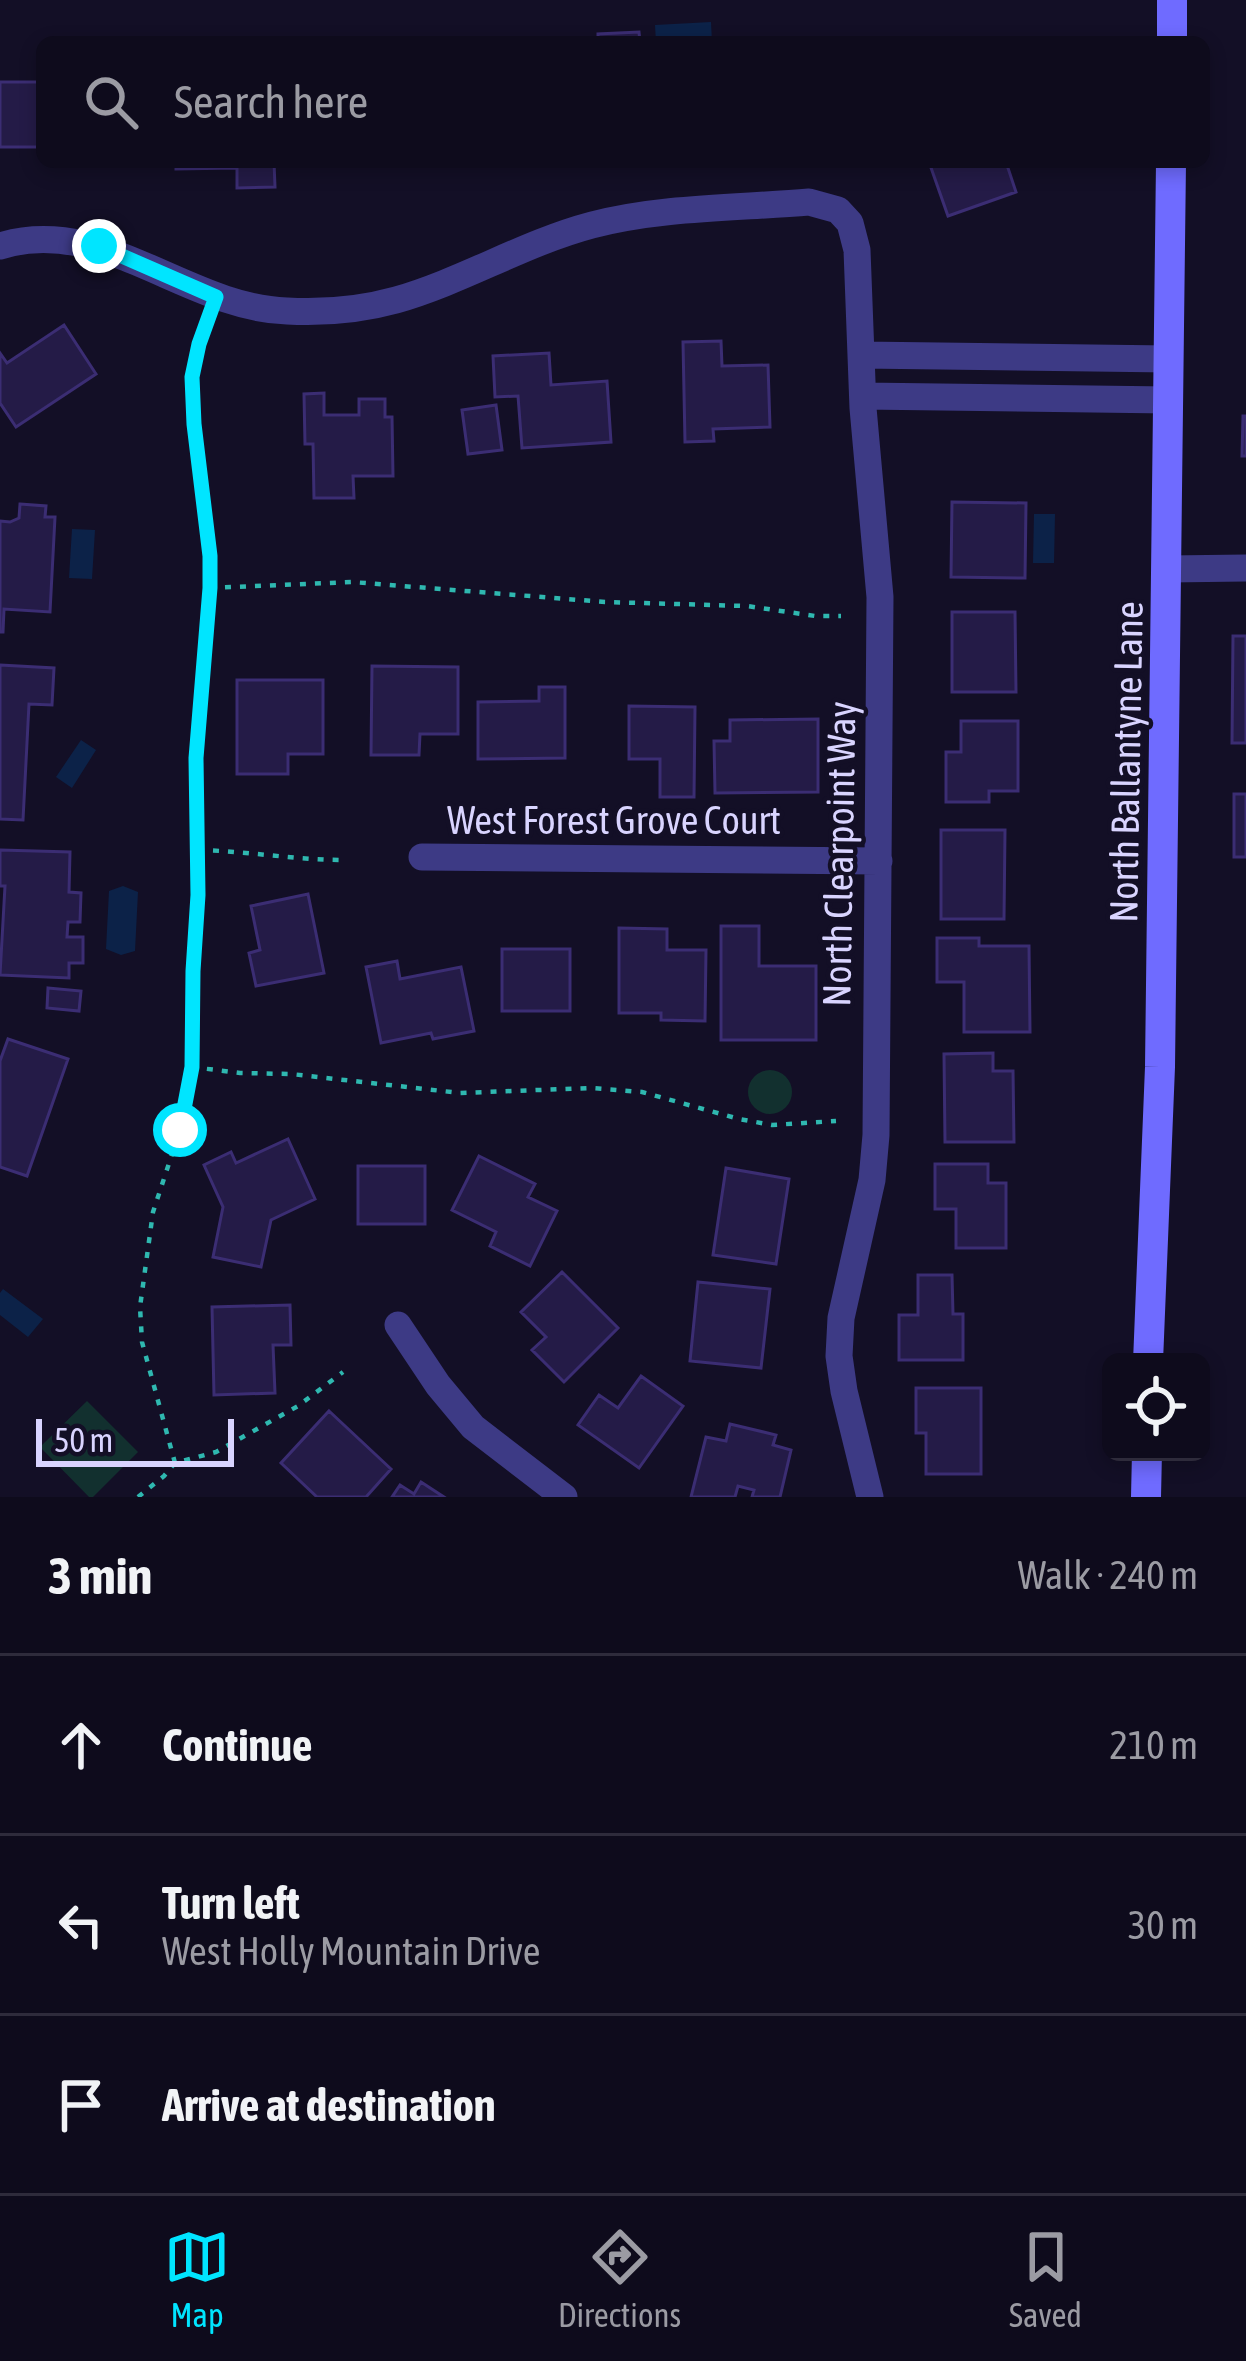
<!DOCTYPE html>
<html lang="en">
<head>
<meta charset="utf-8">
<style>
	body { margin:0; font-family:"Asap Condensed",sans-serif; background:#171425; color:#f1f3f6 }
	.controls { position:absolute; right:36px; bottom:36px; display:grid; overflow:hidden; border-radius:18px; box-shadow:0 6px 18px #0003 }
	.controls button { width:108px; height:108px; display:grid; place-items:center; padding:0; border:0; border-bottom:3px solid #2e2b3b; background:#0e0b1c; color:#f1f3f6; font:60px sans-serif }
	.scale { position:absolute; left:36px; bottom:30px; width:198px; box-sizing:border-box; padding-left:12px; border:6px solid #d9d4ff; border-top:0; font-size:33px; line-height:42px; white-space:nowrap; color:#d9d4ff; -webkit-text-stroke:9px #130f26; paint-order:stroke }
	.stop { position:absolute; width:36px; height:36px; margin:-27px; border:9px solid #00e5ff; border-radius:50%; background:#fff }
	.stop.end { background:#00e5ff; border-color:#fff; box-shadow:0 3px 12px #0008 }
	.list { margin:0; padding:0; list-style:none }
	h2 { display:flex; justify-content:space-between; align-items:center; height:156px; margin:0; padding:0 48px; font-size:51px }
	h2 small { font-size:39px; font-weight:400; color:#9b9ba3 }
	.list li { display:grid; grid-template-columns:78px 1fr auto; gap:36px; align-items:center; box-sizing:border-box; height:180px; padding:0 48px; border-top:3px solid #2e2b3b }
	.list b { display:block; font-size:45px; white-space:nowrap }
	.list p { margin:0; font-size:39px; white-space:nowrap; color:#9b9ba3 }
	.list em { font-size:39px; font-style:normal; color:#9b9ba3 }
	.icon { flex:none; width:66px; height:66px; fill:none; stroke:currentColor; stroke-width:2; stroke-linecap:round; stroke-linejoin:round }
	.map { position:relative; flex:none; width:1246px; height:1497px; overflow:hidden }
	.search { position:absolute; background:#0e0b1c; box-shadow:0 6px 18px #0003; left:36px; right:36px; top:36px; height:132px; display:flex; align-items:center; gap:30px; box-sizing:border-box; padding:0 42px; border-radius:18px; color:#9b9ba3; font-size:45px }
	.sheet { height:696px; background:#0e0b1c }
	nav { display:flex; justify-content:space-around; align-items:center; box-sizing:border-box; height:168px; border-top:3px solid #2e2b3b; background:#0e0b1c; font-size:33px; color:#9b9ba3 }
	nav a { display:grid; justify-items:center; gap:6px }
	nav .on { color:#00e5ff }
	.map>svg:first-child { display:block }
	.green { fill:#12302f }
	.water { fill:#0c2248 }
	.building { fill:#241b47; stroke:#3b2d73; stroke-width:3 }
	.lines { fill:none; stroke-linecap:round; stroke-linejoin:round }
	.path { stroke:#2fb8b0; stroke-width:4.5; stroke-dasharray:6 9; stroke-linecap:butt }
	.street { stroke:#3d3a85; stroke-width:27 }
	.secondary { stroke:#6f6bff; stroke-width:30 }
	.route { stroke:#00e5ff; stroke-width:15 }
	.labels { text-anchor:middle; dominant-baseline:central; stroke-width:9; stroke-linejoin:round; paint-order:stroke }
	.street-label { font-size:39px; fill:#d9d4ff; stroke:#130f26 }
</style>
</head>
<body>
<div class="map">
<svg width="1246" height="1497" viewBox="0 0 1246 1497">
	<rect width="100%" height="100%" fill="#130f26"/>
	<path class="green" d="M748 1092a22 22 0 1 1 44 0a22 22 0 1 1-44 0Z
		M87,1401l51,51 -45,45h-4l-49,-50z"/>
	<path class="water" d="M711,22l1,20h-56l-1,-17z
		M1034,514h21l-1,49h-21z
		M72,529l23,1 -3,49 -23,-1z
		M81,740l15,10 -24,38 -16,-11z
		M123,886l15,6 -3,59 -14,4 -15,-6 3,-58z
		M3,1289l40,30 -15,18 -28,-22v-22z"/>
	<path class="building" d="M639,32l1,10h-42v-8z
		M0,82h42v65h-42z
		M176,162h98l1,25 -38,1v-20l-61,1z
		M929,162h77l10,30 -68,24z
		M64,325l32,49 -80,53 -16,-24v-50l7,10z
		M721,341l1,25 46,-1 2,62 -57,2 1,12 -29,1 -2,-100z
		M549,353l2,32 56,-4 4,61 -89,6 -4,-52 -23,1 -2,-41z
		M324,393v22h35v-16h26v18h7l1,59h-40l1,22h-40l-1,-54h-8l-1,-50z
		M496,405l6,45 -34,4 -6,-44z
		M1243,416h3v40h-4z
		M952,502l74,1 -1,75 -74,-1z
		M20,504l26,2 -1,11h10l-5,95 -46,-3 -1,23h-3v-111l10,1 9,-4z
		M952,612h63l1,80h-64z
		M1233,636h13v107h-14z
		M0,665l54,3 -2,37 -23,-1 -6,116 -23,-1z
		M372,666l86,1v67h-38l-1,21h-48z
		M237,680h86v74h-35v20h-51z
		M539,687h26v71l-87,1v-57l61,-1z
		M629,706l66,1 -1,90h-34v-38h-31z
		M818,719v73l-103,1 -1,-52h16v-21z
		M961,721h57v70h-29v11h-43v-50h15z
		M1234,794h12v63h-12z
		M941,830h64l-1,89h-63z
		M0,850l70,2 -1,40 12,1 -1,29h-12l-1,15h16v26h-14v15l-69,-3 5,-89h-5z
		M308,894l16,79 -68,13 -7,-33 11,-3 -9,-44z
		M721,926h38v40h57v74h-95z
		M619,928l48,1v21h39l-1,71 -44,-1v-7h-42z
		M937,938h42v8h50l1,86h-66v-50h-27z
		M502,949h68v62h-68z
		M397,961l3,18 61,-12 13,64 -41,8 -2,-6 -50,10 -15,-76z
		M48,988l33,3 -2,20 -32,-3z
		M8,1039l60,20 -41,117 -27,-9v-106z
		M993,1053v18h20l1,71h-69l-1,-88z
		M288,1139l27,60 -44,21 -10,47 -48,-10 10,-50 -19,-42 27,-13 5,11z
		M479,1156l56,28 -7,13 29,14 -27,55 -40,-20 6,-14 -44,-22z
		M935,1164h53v19h18v65h-50v-39h-21z
		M358,1166h67v58h-67z
		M726,1168l63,11 -13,85 -63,-9z
		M562,1272l56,56 -54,54 -32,-32 14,-13 -25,-25z
		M918,1275h34l1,39h10v46h-64v-45h19z
		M698,1282l72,7 -9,79 -71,-7z
		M290,1305l1,40h-18l2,48 -61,2 -2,-88z
		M641,1376l42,30 -44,62 -61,-43 21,-30 19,13z
		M916,1388h65v86h-55v-41h-10z
		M329,1411l62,58 -25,28h-49l-36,-34z
		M730,1424l46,11 -3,10 18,5 -11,47h-28l2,-7 -16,-4 -3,11h-44l15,-60 20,4z
		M421,1482l23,15h-52l8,-12 14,9z"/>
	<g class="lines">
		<path class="path" d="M210,588l142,-6 253,20 142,4 68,10h26
			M198,850c49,1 97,10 146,10
			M192,1067l48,6 51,1 169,19 131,-5 51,4 97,27 33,6 64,-4
			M175,1463l-33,-121 -2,-35 13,-95 27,-82 12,-63 1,-96 5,-76 -2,-137 14,-203 -16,-131 -2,-47 15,-58
			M138,1497l26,-21 11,-13 41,-11 82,-46 45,-34"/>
		<path class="street" d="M0,246c102,-32 187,62 287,65 37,2 73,-1 109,-11 67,-19 128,-57 196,-75 69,-18 145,-17 217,-23l29,8 12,13 7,27 6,158 17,189 -4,538 -4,45 -31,138 -2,38 5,35 26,106
			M862,355l307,4
			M863,396l306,4
			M1168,569l78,-1
			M422,857l457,4
			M398,1325l40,60 35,42 91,70"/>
		<path class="secondary" d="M1172,42v-42
			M1148,1362l12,-295 11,-905
			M1146,1497l1,-45"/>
	</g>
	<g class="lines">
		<path class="route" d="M99,246l117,51 -17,47 -7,33 2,47 16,132v32l-14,170 2,137 -5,76 -1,96 -12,63"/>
	</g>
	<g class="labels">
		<g class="street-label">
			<text transform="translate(1126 762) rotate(-89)">North Ballantyne Lane</text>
			<text x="614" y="820">West Forest Grove Court</text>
			<text transform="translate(839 854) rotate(-89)">North Clearpoint Way</text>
		</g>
	</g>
</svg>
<div class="controls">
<button><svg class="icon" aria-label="locate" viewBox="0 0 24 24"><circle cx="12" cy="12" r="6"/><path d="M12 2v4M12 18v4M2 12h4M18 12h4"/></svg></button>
</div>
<div class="scale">50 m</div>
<div class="stop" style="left:180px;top:1130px"></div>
<div class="stop end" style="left:99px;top:246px"></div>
<div class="search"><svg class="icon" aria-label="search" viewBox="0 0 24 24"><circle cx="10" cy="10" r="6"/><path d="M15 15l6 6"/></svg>Search here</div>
</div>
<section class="sheet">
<h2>3 min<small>Walk · 240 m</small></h2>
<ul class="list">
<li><svg class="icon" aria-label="ahead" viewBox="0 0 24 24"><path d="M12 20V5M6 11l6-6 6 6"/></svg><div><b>Continue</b></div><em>210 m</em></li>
<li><svg class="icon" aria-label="left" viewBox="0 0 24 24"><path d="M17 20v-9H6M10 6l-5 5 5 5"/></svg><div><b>Turn left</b><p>West Holly Mountain Drive</p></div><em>30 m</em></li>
<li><svg class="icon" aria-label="arrive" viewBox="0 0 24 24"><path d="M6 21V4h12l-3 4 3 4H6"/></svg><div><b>Arrive at destination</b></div></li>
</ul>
</section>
<nav>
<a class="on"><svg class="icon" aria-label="map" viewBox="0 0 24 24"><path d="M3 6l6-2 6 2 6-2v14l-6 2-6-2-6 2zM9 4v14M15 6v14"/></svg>Map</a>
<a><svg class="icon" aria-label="directions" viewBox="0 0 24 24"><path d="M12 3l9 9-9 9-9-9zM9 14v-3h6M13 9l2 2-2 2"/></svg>Directions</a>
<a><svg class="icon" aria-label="saved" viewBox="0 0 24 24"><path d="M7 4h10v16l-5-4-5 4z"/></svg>Saved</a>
</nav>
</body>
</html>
